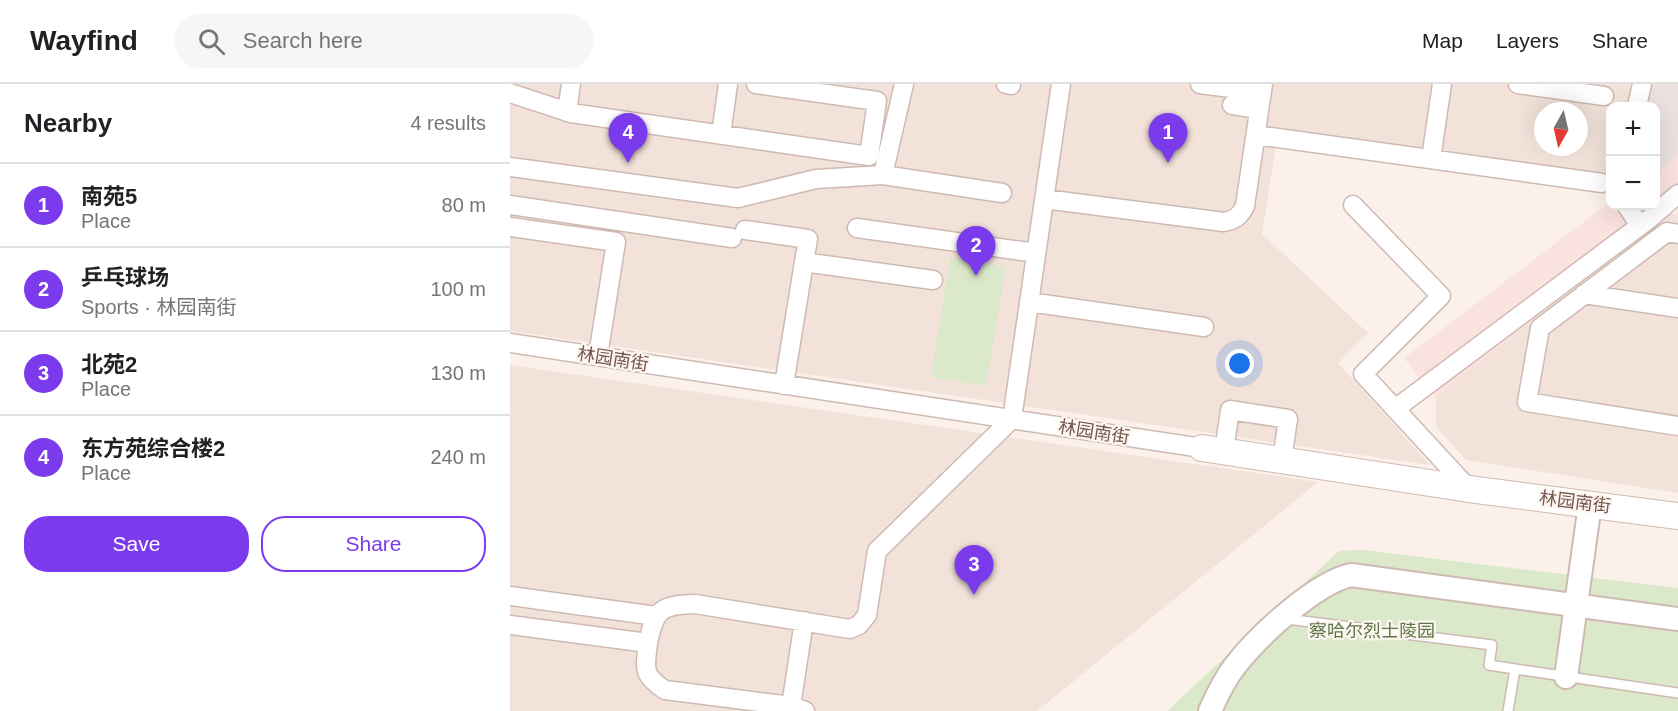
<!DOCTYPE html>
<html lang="en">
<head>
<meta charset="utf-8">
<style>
	body { margin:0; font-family:Helvetica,"Noto Sans SC",sans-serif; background:#f6f6f6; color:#202124 }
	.controls { position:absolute; right:18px; top:18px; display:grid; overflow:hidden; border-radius:12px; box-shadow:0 6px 24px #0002 }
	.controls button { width:54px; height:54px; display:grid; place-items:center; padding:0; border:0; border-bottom:2px solid #e0e0e0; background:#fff; color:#202124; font:30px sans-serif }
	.compass { position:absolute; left:1024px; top:18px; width:54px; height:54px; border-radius:50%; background:#fff; box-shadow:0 6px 24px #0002; rotate:188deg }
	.you { position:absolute; left:730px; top:280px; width:21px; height:21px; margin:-15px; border:4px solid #fff; border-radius:50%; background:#1a73e8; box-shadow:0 0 0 9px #1a73e833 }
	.badge { display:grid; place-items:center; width:39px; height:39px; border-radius:50%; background:#7c3aed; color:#fff; font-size:20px; font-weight:700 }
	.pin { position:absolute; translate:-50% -50px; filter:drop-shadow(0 2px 3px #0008) }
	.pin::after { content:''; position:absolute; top:32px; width:21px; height:18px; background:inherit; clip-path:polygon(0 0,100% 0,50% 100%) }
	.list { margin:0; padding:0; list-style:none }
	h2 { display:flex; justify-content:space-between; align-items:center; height:78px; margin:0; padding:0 24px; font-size:26px }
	h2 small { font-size:20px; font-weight:400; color:#757577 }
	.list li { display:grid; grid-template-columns:39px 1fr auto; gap:18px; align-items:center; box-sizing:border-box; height:84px; padding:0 24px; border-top:2px solid #e0e0e0 }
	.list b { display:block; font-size:22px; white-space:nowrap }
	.list p { margin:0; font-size:20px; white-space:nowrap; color:#757577 }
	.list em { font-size:20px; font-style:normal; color:#757577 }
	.actions { display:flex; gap:12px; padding:18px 24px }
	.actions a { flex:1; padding:14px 0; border:2px solid #7c3aed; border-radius:24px; text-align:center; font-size:21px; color:#7c3aed }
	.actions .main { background:#7c3aed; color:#fff }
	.icon { flex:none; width:33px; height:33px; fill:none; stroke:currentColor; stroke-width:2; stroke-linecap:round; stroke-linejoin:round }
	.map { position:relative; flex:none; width:1168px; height:627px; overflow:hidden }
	header { display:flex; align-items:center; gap:36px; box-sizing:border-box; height:84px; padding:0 30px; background:#fff; border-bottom:2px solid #e0e0e0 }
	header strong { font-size:28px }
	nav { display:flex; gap:33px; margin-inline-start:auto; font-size:21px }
	.search { width:420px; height:54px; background:#f6f6f6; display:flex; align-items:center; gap:15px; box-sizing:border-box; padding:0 21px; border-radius:33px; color:#757577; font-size:22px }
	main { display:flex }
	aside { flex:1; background:#fff }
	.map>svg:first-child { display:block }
	.residential { fill:#f2e2d9; fill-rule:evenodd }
	.commercial { fill:#fae2df }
	.industrial { fill:#ebe2df }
	.green { fill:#dbe8c9 }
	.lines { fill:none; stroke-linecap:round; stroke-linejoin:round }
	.service-casing { stroke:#cfbab3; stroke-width:12 }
	.minor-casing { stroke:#cfbab3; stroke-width:21 }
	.tertiary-casing { stroke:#cfbab3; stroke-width:26 }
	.secondary-casing { stroke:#d1b9b1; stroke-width:28 }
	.service { stroke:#fff; stroke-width:9 }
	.minor { stroke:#fff; stroke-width:18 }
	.tertiary { stroke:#fff; stroke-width:22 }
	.secondary { stroke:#fff; stroke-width:26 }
	.labels { text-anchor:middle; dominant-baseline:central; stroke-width:4.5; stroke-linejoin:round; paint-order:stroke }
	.street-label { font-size:18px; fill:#74554f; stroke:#fef6f0 }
	.park-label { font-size:18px; fill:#5f7848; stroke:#fef6f0 }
</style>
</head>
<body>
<header>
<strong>Wayfind</strong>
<div class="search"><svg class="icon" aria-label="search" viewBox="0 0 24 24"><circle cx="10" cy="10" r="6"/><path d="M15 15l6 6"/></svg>Search here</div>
<nav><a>Map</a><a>Layers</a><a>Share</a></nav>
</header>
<main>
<aside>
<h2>Nearby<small>4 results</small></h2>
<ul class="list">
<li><span class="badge">1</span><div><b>南苑5</b><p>Place</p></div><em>80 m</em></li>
<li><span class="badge">2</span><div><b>乒乓球场</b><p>Sports · 林园南街</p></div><em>100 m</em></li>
<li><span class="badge">3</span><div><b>北苑2</b><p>Place</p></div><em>130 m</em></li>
<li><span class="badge">4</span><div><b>东方苑综合楼2</b><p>Place</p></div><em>240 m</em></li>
</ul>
<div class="actions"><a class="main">Save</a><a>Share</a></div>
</aside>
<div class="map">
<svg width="1168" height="627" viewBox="0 0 1168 627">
	<rect width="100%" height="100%" fill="#fbf1ea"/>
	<path class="residential" d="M0,0h1121l-4,22h-17v87l-334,-48 -14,89 106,99 -30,30 92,102 -920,-134zM1033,27h36v36h-36z
		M1156,129l12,2v278l-212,-33 -30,-33v-30z
		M0,281l808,117 -281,229h-527z"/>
	<path class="commercial" d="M1168,70v50l-242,193 -11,-11 -21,-28 206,-156v4h46v-31z"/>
	<path class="industrial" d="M1142,0h26v70l-22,21v-69h-9z"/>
	<path class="green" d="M440,174l56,8 -20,120 -55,-9z
		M853,466l315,38v123h-511l172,-160z"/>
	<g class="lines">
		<defs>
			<path id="service" d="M777,535l205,26 -3,20 26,4
				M998,627l7,-42 163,24"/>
			<path id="minor" d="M496,0l5,1
				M690,0l62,8
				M1008,0l86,12
				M0,9l61,20 298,43 8,-55 -121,-17
				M722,21l27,4
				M1127,22l5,-22
				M57,28l4,-28
				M211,51l7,-51
				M746,51l346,48
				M921,75l11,-75
				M0,83l228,31 78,-19 67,-4 21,-91
				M373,91l119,18
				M534,115l180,23c11,-2 16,-6 21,-16l18,-122
				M0,121l222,33
				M843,121l88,91 -78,78 106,115
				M1117,122l13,20
				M0,143l106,15 -18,114
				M347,144l179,25
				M235,146l63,9 -4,23
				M1168,150l-11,-2 -127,96 -13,74 151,24
				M1074,210l94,14
				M519,218l175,25
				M0,259l692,105
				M274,301l20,-123 129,18
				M885,325l254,-190 29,-25
				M714,367l6,-41 58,9 -6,41
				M0,512l146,20
				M0,541l138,18c7,-34 13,-38 47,-39l155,25 9,-4 8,-10 10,-64 135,-132 49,-335
				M138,559c-3,26 -6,32 17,47l126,16 14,5
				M281,622l13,-85"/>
			<path id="tertiary" d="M1056,593l24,-173
				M700,627c7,-16 14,-31 25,-45 22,-29 80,-83 116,-91l327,44"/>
			<path id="secondary" d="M692,364l267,41 209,27"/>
		</defs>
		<use href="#service" class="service-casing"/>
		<use href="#minor" class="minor-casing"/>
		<use href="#tertiary" class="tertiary-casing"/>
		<use href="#secondary" class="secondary-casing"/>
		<use href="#service" class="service"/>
		<use href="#minor" class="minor"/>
		<use href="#tertiary" class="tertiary"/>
		<use href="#secondary" class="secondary"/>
	</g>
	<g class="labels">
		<g class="street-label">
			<text transform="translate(103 275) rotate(9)">林园南街</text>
			<text transform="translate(584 348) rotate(9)">林园南街</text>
			<text transform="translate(1065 418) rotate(7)">林园南街</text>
		</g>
		<g class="park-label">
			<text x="862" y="547">察哈尔烈士陵园</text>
		</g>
	</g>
</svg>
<div class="controls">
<button>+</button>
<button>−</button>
</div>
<svg class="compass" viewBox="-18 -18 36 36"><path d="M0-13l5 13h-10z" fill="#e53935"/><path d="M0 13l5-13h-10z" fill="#757577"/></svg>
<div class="you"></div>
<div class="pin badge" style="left:658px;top:79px">1</div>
<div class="pin badge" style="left:466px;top:192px">2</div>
<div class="pin badge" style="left:464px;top:511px">3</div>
<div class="pin badge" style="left:118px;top:79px">4</div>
</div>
</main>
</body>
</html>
